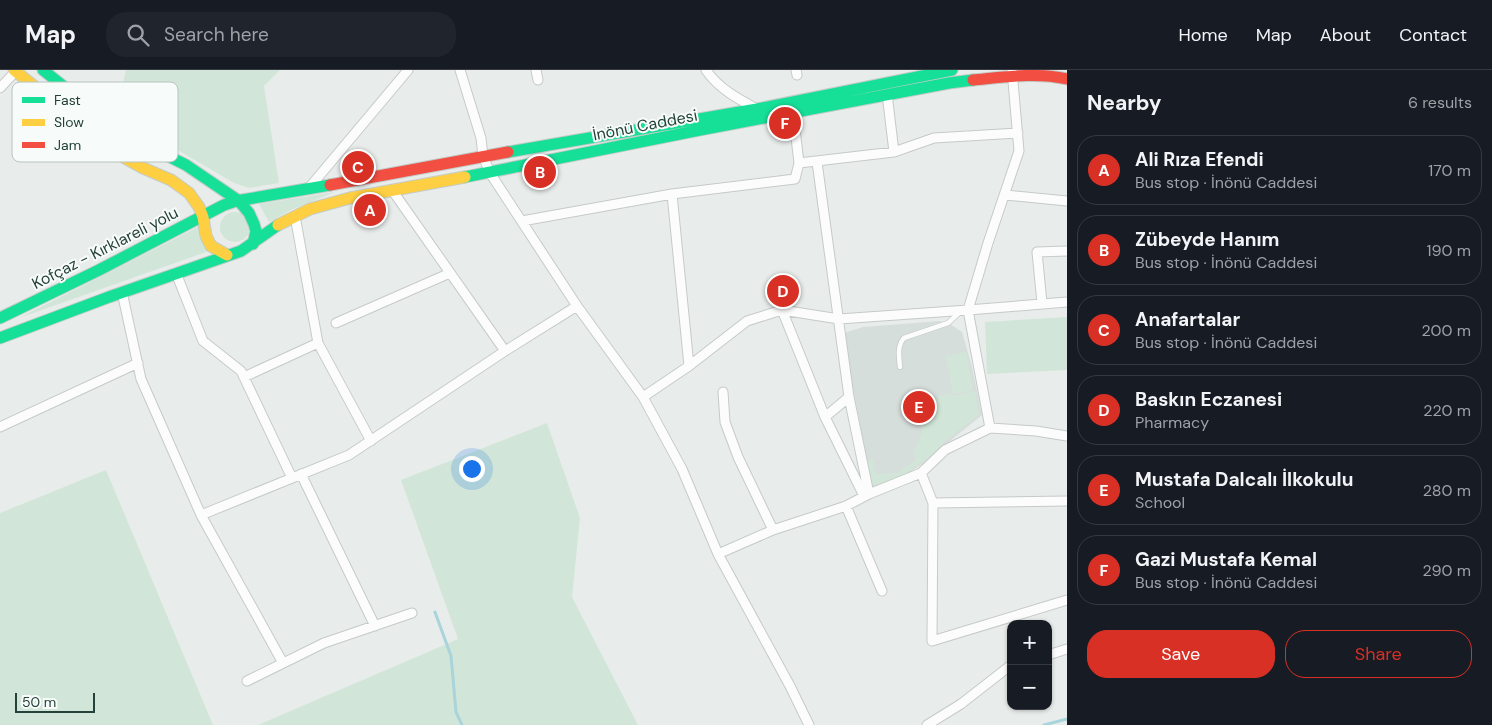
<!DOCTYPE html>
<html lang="en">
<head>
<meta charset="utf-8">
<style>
	body { margin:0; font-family:"DM Sans",sans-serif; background:#20242c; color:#f1f3f6 }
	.controls { position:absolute; right:15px; bottom:15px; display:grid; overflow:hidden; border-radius:10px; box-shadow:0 1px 4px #0004 }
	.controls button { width:45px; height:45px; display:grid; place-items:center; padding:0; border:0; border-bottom:1px solid #363941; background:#171b24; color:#f1f3f6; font:25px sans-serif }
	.scale { position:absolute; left:15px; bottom:12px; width:80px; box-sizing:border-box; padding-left:5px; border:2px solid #24423a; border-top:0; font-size:14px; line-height:18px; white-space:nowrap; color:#24423a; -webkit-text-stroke:4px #f7fbf9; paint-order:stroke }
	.you { position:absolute; left:471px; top:398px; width:18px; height:18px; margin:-12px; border:4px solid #fff; border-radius:50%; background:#1a73e8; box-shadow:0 0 0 8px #1a73e833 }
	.badge { display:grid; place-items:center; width:32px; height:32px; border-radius:50%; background:#d93025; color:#fff; font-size:16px; font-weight:700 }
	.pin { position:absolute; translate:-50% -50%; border:2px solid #fff; box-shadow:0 1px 5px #0006 }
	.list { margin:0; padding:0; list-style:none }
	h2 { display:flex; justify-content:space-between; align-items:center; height:65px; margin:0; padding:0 20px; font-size:21px }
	h2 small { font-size:16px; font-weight:400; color:#9ea1a6 }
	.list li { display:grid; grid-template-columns:32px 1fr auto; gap:15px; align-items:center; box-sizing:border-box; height:70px; margin:0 10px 10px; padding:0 10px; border:1px solid #363941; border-radius:20px }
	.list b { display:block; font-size:19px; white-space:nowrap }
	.list p { margin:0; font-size:16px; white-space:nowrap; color:#9ea1a6 }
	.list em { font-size:16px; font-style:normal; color:#9ea1a6 }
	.actions { display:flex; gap:10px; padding:15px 20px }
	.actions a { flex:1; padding:11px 0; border:1px solid #d93025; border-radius:20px; text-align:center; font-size:18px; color:#d93025 }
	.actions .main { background:#d93025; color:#fff }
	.icon { flex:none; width:28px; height:28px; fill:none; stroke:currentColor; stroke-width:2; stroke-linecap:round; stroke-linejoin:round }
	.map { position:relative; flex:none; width:1067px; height:655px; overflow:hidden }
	header { display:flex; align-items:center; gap:30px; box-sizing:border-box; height:70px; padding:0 25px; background:#171b24; border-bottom:1px solid #363941 }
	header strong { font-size:24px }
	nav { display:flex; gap:28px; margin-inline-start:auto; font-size:18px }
	.search { width:350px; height:45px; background:#20242c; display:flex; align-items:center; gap:12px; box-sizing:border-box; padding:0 18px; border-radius:20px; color:#9ea1a6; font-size:19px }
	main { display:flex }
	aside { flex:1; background:#171b24 }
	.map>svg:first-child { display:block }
	.built { fill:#d6dedb }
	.green { fill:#d1e6d8 }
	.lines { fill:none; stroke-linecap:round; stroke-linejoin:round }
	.stream { stroke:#a9d4db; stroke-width:3 }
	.lane-casing { stroke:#c5cac8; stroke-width:6 }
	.street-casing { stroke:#c5cac8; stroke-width:11 }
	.fast-casing { stroke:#c3cbc8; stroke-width:13 }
	.slow-casing { stroke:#c3cbc8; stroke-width:13 }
	.jam-casing { stroke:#c3cbc8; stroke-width:13 }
	.lane { stroke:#fcfcfc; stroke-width:4.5 }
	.street { stroke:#fcfcfc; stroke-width:9 }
	.fast { stroke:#16e098; stroke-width:11 }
	.slow { stroke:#ffcf43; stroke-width:11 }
	.jam { stroke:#f24e42; stroke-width:11 }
	.labels { text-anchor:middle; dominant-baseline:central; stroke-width:4; stroke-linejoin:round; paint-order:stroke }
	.street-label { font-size:16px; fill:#24423a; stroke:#f7fbf9 }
	.key { fill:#f7fbf9; stroke:#b8c4c0; stroke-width:1 }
	.key-label { font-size:14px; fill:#24423a }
</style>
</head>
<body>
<header>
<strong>Map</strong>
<div class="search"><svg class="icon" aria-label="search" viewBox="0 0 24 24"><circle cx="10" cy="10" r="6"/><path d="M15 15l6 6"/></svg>Search here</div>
<nav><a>Home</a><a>Map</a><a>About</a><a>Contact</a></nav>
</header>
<main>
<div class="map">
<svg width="1067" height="655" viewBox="0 0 1067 655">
	<rect width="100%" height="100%" fill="#e8edeb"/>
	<path class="built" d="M939,251l9,2 14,9 10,35 10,48 -31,25 -22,23 -7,1 -18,12 -15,7 -19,4 -2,-2 -1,-25 -21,-107 -2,-20 19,-6z"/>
	<path class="green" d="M126,0h154l-16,16 15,97 -30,5 -15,-5 -70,-41 -47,-32z
		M335,122l-42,17 -24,13 -10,-18z
		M220 157a15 15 0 1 1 30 0a15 15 0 1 1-30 0Z
		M200,156l9,25 -190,67z
		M1067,247v53l-80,4 -2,-52z
		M966,282l7,38 -20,4 -7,-38z
		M975,321l4,24c-15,11 -42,30 -51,46 -12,1 -20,12 -31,19 -3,2 -23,5 -27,5l-2,-23 3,-4 2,3 3,13 22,-1 18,-13 -2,-8 8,-19 -1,-12 15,-1 2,-23 13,-4 2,3z
		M547,353l33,95 -8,79 66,128h-380l200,-86 -57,-159z
		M106,400l107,255h-213v-212z"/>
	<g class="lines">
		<path class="stream" d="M435,542l16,44 5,56 6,13
			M1044,655l23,-6"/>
		<defs>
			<path id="lane" d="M900,297c-1,-11 -3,-21 4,-29l44,-15 12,-11"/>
			<path id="street" d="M460,0l21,68 2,18 7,17 87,133 66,91 39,72 36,85 72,132 19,39
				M536,0l2,10
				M706,0c12,18 32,29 51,39
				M796,0l1,5
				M0,18l16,-17
				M887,24l7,58
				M793,42l6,51
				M817,92l32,235 20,97
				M309,118l99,-118
				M392,120l113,161
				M672,124l17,172
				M1005,125l62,6
				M295,146l23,127
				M522,151l150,-27 123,-15 4,-16 95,-11 40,-14 84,-5
				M176,203l27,68 38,30 51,107
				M122,222l19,87 60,136 82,148
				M1042,233l-5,-51 30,-1
				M782,240l43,107 39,79
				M336,253l114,-50
				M244,307l74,-34 53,98
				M723,322l2,30 13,35 35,73
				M643,327l46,-31 58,-45 35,-11 57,9 129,-9 20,-67 31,-92 -7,-81
				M825,347l24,-20
				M0,357l138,-64
				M990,358l46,3 31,5
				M921,403l12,30 -1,138 135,-41
				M301,404l74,152
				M933,433l134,-2
				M846,436l36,85
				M201,445l148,-60 156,-104 72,-45
				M718,484l55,-24 73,-24 23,-12 52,-21 24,-23 45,-22 -22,-118 99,-8
				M1048,585l19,-6
				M247,611l77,-38 88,-30
				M927,655l34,-21 50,-39"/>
			<path id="fast" d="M43,0l84,67 19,11 22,8 18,9 53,36 10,12 5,11 2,7 -3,13
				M508,82l249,-43 195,-39
				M465,107l235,-47 249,-47 24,-3
				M0,248l99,-48 125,-65 12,-4 94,-16
				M0,268l109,-41 132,-46 37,-26"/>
			<path id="slow" d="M14,0l104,84 25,14 28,12 18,13 10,14 4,10 3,19 5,10 16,9
				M278,155l32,-16 40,-11 115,-21"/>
			<path id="jam" d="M973,10c31,-3 63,-8 94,-1
				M330,115l178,-33"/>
		</defs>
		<use href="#lane" class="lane-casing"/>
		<use href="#street" class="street-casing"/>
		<use href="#fast" class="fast-casing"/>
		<use href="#slow" class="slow-casing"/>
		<use href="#jam" class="jam-casing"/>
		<use href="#lane" class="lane"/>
		<use href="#street" class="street"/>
		<use href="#fast" class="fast"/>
		<use href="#slow" class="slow"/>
		<use href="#jam" class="jam"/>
	</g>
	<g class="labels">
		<g class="street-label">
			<text transform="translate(645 55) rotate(-11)">İnönü Caddesi</text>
			<text transform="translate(105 178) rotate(-27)">Kofçaz - Kırklareli yolu</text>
		</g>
	</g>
	<rect x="12" y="12" width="166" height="80" rx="8" class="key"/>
	<rect x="22" y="27" width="23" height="6" fill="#16e098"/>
	<rect x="22" y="49" width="23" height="7" fill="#ffcf43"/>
	<rect x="22" y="72" width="23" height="6" fill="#f24e42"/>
	<g class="key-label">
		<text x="54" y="35">Fast</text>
		<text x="54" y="57">Slow</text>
		<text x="54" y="80">Jam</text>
	</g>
</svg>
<div class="controls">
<button>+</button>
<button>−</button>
</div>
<div class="scale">50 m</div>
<div class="you"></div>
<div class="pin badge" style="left:370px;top:140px">A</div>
<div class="pin badge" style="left:540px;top:102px">B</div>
<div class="pin badge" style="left:358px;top:97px">C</div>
<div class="pin badge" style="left:783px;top:221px">D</div>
<div class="pin badge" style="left:919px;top:337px">E</div>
<div class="pin badge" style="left:785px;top:53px">F</div>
</div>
<aside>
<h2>Nearby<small>6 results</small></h2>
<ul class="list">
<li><span class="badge">A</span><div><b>Ali Rıza Efendi</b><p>Bus stop · İnönü Caddesi</p></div><em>170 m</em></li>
<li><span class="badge">B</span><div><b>Zübeyde Hanım</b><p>Bus stop · İnönü Caddesi</p></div><em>190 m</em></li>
<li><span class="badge">C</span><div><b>Anafartalar</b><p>Bus stop · İnönü Caddesi</p></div><em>200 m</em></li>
<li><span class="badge">D</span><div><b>Baskın Eczanesi</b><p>Pharmacy</p></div><em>220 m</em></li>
<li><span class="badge">E</span><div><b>Mustafa Dalcalı İlkokulu</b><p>School</p></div><em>280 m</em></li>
<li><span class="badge">F</span><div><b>Gazi Mustafa Kemal</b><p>Bus stop · İnönü Caddesi</p></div><em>290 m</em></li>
</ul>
<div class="actions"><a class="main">Save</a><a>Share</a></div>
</aside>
</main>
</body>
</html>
